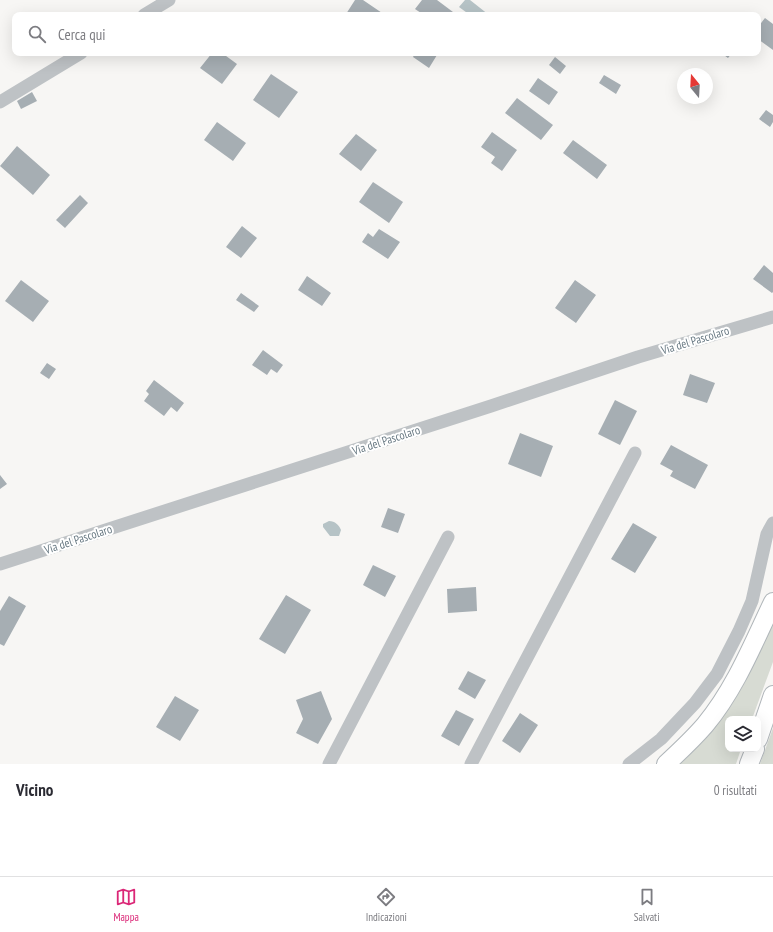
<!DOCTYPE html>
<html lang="it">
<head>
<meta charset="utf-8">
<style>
	body { margin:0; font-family:"PT Sans Narrow",sans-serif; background:#f7f7f7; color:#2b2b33 }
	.controls { position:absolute; right:12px; bottom:12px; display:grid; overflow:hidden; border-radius:8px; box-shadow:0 4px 16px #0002 }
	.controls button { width:36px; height:36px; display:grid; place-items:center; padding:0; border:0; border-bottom:1px solid #e1e1e2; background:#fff; color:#2b2b33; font:20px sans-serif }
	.compass { position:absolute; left:677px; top:68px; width:36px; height:36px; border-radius:50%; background:#fff; box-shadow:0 4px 16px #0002; rotate:342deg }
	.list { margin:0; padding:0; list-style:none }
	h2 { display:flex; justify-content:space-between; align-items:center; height:52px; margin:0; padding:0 16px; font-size:17px }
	h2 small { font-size:13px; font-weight:400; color:#7c7c81 }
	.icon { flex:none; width:22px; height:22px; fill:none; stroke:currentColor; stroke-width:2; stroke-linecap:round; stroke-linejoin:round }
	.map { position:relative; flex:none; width:773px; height:764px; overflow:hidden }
	.search { position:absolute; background:#fff; box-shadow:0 4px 16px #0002; left:12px; right:12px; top:12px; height:44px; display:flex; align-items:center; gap:10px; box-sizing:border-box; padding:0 14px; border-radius:8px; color:#7c7c81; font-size:15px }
	.sheet { height:112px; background:#fff }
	nav { display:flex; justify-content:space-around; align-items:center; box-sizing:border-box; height:56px; border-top:1px solid #e1e1e2; background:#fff; font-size:11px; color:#7c7c81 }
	nav a { display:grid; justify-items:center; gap:2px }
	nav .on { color:#db2777 }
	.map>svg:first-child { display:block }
	.green { fill:#d7dbd3 }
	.water { fill:#b6c3c6 }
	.building { fill:#a6aeb3 }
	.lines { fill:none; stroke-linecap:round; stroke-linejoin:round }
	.secondary-casing { stroke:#b0b6ba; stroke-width:20 }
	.street { stroke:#bec2c5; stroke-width:13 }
	.secondary { stroke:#fff; stroke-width:18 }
	.labels { text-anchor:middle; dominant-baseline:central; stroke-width:4; stroke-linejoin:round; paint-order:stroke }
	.street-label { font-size:12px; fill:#687983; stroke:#fff }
</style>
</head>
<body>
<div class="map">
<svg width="773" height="764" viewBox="0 0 773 764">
	<rect width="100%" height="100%" fill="#f7f6f4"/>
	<path class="green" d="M773,621v41l-21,57h-24v30h13l-5,15h-63z
		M773,728v36h-13z"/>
	<path class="water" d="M465,0h5l19,15h-19l-11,-8z
		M329,521c6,0 10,4 12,9l-2,6h-9l-7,-9v-3z"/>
	<path class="building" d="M355,0h8l22,15h-38l-1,-1z
		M422,0h15l16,12 -3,3h-26l-9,-6z
		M765,18l8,6v26l-15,-11v-12z
		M212,53h10l15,11 -15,20 -22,-16z
		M415,53h19l3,2 -8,13 -16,-11z
		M721,53h11l-4,5z
		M555,57l11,9 -6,8 -11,-9z
		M271,74l27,18 -19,26 -26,-18z
		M604,75l17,10 -5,9 -17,-11z
		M538,78l20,14 -9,13 -20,-14z
		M32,92l5,9 -16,8 -4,-8z
		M517,98l36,27 -12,15 -36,-27z
		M766,110l7,5v7l-3,5 -11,-8z
		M217,122l29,21 -13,18 -29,-21z
		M492,132l25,18 -15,21 -11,-8 4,-6 -14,-10z
		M356,134l21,16 -16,21 -22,-17z
		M573,140l34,25 -10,14 -34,-26z
		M17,146l33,29 -17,20 -33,-29z
		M373,182l30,20 -14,21 -30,-21z
		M80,195l8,8 -23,25 -9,-8z
		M242,226l15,12 -16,20 -15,-11z
		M379,229l21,13 -12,17 -26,-17 6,-9 5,4z
		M764,265l9,8v19l-1,1 -19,-14z
		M307,276l24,17 -9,13 -24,-16z
		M21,280l28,21 -16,21 -28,-21z
		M575,280l21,15 -20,28 -21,-15z
		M241,293l18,13 -5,6 -18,-12z
		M263,350l20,15 -6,8 -6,-4 -4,6 -15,-10z
		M47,363l9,6 -7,10 -9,-6z
		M690,374l25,9 -8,20 -24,-8z
		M154,380l30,23 -7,9 -6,-5 -7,9 -20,-15 5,-7 -3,-3z
		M615,400l22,11 -17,34 -22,-11z
		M520,433l33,13 -12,31 -33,-13z
		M671,445l37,20 -13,24 -25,-13 3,-5 -13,-7z
		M0,475l7,9 -7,5z
		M388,508l17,6 -7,19 -17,-6z
		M633,523l24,14 -22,36 -24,-14z
		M373,565l23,11 -11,21 -22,-12z
		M476,587l1,24 -29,2 -1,-24z
		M286,595l25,15 -26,44 -26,-15z
		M9,596l17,10 -22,40 -4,-2v-33z
		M468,671l18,9 -11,19 -17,-10z
		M321,691l11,28 -14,25 -22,-11 7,-14 -7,-19z
		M175,696l24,14 -19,31 -24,-14z
		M456,710l18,9 -15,27 -18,-10z
		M520,713l18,12 -18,28 -18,-12z"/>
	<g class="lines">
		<defs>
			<path id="secondary" d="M758,739l15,-44
				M666,764c13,-12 27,-25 39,-39 30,-36 48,-81 68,-123
				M749,764l6,-15"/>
		</defs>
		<use href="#secondary" class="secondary-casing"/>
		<path class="street" d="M144,15l25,-15
			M0,102l81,-49
			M0,564l491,-158 147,-49 135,-40
			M329,764l119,-227
			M471,764l164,-311
			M629,764l32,-25 34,-36 22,-29 22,-43 13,-30 15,-67 6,-11"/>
		<use href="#secondary" class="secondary"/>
	</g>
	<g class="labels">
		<g class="street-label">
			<text transform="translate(695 340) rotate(-17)">Via del Pascolaro</text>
			<text transform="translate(386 440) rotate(-18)">Via del Pascolaro</text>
			<text transform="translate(78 539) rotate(-18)">Via del Pascolaro</text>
		</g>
	</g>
</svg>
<div class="controls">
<button><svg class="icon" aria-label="layers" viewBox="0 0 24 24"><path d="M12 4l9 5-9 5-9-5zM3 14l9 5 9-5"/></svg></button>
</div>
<svg class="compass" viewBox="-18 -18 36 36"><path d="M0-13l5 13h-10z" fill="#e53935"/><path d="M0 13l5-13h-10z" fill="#7c7c81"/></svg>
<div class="search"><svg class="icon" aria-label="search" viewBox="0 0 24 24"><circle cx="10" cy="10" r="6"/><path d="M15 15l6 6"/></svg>Cerca qui</div>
</div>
<section class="sheet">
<h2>Vicino<small>0 risultati</small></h2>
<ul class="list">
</ul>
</section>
<nav>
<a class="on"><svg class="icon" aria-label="map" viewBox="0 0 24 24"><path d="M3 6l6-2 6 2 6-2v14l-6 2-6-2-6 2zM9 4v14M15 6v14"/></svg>Mappa</a>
<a><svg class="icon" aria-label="directions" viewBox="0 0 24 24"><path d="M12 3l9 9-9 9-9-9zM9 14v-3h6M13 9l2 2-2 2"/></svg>Indicazioni</a>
<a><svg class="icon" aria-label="saved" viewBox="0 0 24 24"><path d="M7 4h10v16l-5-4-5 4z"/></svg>Salvati</a>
</nav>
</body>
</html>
